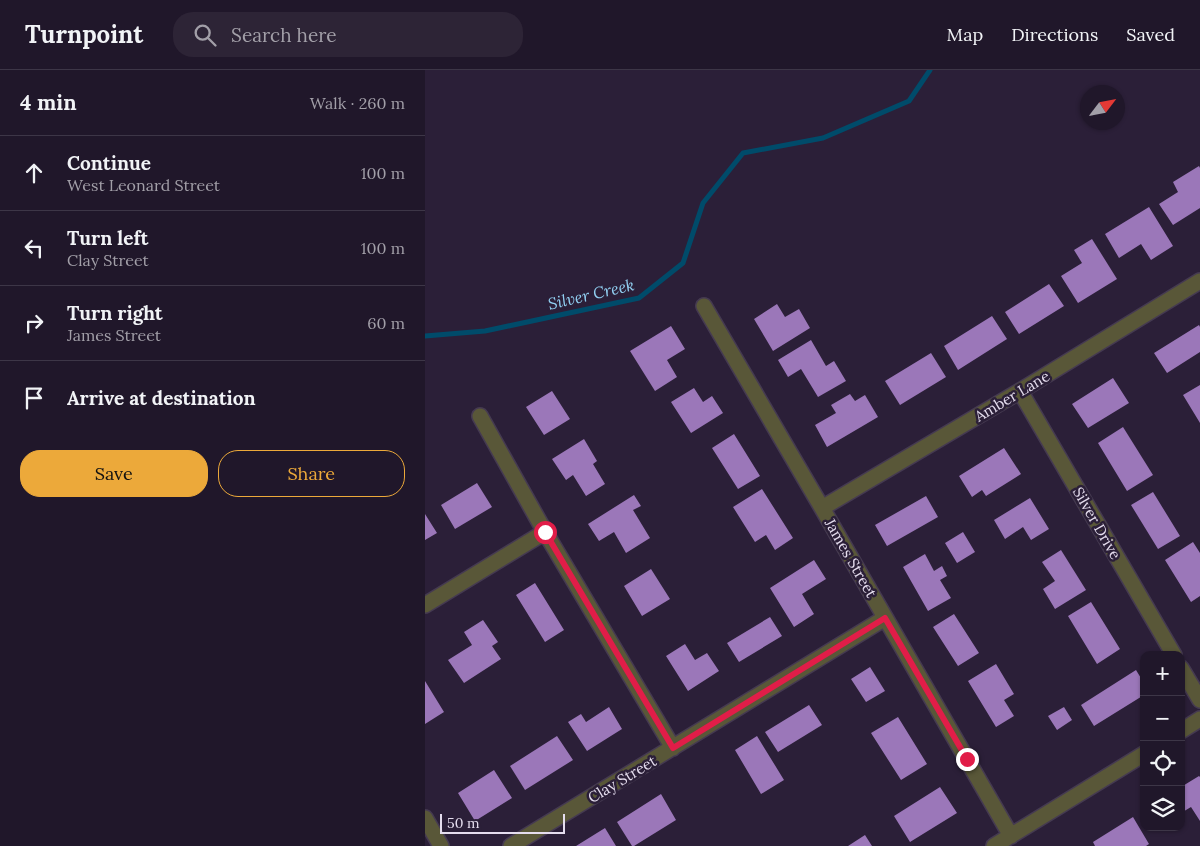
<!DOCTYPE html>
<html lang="en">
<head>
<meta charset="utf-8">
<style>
	body { margin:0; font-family:Lora,serif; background:#2d2436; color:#f1f3f6 }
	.controls { position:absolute; right:15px; bottom:15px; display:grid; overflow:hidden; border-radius:10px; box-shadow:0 1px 4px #0004 }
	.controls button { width:45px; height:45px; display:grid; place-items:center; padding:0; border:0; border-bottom:1px solid #3d3647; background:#20172a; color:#f1f3f6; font:25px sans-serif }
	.compass { position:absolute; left:655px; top:15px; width:45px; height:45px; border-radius:50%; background:#20172a; box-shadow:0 1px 4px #0004; rotate:58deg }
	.scale { position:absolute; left:15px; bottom:12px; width:125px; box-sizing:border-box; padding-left:5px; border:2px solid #e5ddee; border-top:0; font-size:14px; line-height:18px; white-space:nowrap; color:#e5ddee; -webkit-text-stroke:4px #2b1f38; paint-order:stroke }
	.stop { position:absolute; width:15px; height:15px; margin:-11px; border:4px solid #e11d48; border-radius:50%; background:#fff }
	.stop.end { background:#e11d48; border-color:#fff; box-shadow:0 1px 5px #0008 }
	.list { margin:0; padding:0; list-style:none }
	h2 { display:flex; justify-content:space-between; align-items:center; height:65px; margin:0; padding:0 20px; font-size:21px }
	h2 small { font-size:16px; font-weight:400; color:#a29fa8 }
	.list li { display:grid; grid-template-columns:32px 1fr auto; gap:15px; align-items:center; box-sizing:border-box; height:75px; padding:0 20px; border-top:1px solid #3d3647 }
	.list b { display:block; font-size:19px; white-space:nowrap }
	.list p { margin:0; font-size:16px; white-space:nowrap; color:#a29fa8 }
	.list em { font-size:16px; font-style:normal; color:#a29fa8 }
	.actions { display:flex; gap:10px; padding:15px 20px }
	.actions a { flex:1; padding:11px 0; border:1px solid #eca93a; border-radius:20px; text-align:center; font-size:18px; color:#eca93a }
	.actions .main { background:#eca93a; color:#111 }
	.icon { flex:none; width:28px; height:28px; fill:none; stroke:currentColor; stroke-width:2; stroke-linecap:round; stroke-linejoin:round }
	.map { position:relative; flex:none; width:775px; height:776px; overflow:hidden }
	header { display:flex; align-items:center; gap:30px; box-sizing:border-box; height:70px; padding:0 25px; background:#20172a; border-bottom:1px solid #3d3647 }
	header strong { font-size:24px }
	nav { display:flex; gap:28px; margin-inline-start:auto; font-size:18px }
	.search { width:350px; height:45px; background:#2d2436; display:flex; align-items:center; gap:12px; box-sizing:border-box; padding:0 18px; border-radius:20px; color:#a29fa8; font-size:19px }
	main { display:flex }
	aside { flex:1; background:#20172a }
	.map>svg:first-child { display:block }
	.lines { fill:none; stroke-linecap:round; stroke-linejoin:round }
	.stream { stroke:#004b6a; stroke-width:5 }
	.building { fill:#9b77b9 }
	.minor-casing { stroke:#453a51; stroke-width:18 }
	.minor { stroke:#595738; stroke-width:15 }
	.route { stroke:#e11d48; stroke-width:6 }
	.labels { text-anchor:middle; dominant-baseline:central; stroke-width:5; stroke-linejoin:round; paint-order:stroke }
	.street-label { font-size:15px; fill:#e5ddee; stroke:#2b1f38 }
	.water-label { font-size:16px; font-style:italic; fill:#91cff1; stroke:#2b1f38 }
</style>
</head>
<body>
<header>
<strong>Turnpoint</strong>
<div class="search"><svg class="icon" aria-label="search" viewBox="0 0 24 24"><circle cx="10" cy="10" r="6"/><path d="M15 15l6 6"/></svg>Search here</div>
<nav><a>Map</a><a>Directions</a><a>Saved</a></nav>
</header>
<main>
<aside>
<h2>4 min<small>Walk · 260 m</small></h2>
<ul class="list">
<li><svg class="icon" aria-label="ahead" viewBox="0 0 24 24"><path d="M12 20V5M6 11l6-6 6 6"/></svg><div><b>Continue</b><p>West Leonard Street</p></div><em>100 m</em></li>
<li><svg class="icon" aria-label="left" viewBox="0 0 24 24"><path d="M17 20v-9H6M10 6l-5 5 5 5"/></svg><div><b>Turn left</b><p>Clay Street</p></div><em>100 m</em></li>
<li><svg class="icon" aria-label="right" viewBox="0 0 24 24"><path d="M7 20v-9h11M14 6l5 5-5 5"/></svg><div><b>Turn right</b><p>James Street</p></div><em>60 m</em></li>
<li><svg class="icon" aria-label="arrive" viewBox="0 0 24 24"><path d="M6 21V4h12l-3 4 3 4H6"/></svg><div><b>Arrive at destination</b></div></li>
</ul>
<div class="actions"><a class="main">Save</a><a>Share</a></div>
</aside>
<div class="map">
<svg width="775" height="776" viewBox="0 0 775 776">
	<rect width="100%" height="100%" fill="#2b1f38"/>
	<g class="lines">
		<path class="stream" d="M0,266l60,-5 154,-33 44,-35 20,-60 40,-50 80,-15 86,-37 21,-31"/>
	</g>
	<path class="building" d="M774,96l1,2v40l-27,17 -14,-21 19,-12 -5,-10z
		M724,137l24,39 -22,14 -10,-16 -22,14 -14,-24z
		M667,169l25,40 -39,24 -17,-27 21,-13 -8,-13z
		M624,214l15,22 -45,28 -14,-22z
		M352,234l8,13 14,-8 11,19 -37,23 -19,-32z
		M567,246l15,23 -49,31 -14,-24z
		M774,255l1,2v25l-33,21 -13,-20z
		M246,256l14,23 -18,11 10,17 -22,14 -25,-40z
		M386,270l15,26 8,-5 12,20 -28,16 -17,-28 -13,8 -10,-17z
		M506,283l15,24 -46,28 -15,-24z
		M688,308l16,25 -41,25 -16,-24z
		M775,315v38l-17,-28z
		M269,318l9,14 9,-6 11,17 -32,20 -20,-31z
		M127,321l18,28 -26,16 -18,-28z
		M425,324l5,7 10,-6 13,22 -51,30 -12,-22 21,-12 -5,-8z
		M698,357l30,48 -26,16 -29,-48z
		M309,364l26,42 -22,13 -26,-41z
		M159,369l13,22 -4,3 12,20 -19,12 -13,-21 -7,5 -14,-21z
		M579,378l17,26 -35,22 -4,-6 -10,7 -13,-21z
		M52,413l15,24 -37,22 -14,-24z
		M337,419l31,49 -18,12 -9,-15 -11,7 -22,-35z
		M728,422l27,44 -22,13 -27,-44z
		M209,425l7,11 -8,4 17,28 -24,15 -12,-21 -15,9 -11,-17z
		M501,426l12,21 -51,29 -12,-21z
		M605,428l19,31 -18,11 -8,-13 -18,12 -11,-19z
		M0,444l12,19 -12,7z
		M538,462l12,20 -18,11 -12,-20z
		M768,472l7,11v43l-9,6 -26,-42z
		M636,480l25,40 -31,19 -12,-20 12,-8 -13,-19z
		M500,484l9,17 8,-5 5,10 -7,4 11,18 -23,13 -25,-44z
		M389,490l12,19 -24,15 12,20 -20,13 -24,-39z
		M226,499l19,30 -28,17 -18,-30z
		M110,513l29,47 -19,12 -29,-47z
		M666,532l29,47 -23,15 -29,-48z
		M529,544l25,39 -21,13 -25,-39z
		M345,547l12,19 -43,26 -12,-19z
		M58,550l15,22 -6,4 9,13 -37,24 -16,-23 24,-15 -8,-13z
		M260,574l10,16 12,-7 12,18 -31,20 -22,-35z
		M571,594l18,30 -10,6 10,16 -18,11 -28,-46z
		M445,597l15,24 -19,11 -15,-23z
		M711,600l8,13v12l-50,31 -13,-21z
		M0,611l19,31 -19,12z
		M384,635l13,20 -44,27 -13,-20z
		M184,637l13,22 -35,22 -19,-29 13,-8 5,8z
		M639,637l8,13 -15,10 -9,-14z
		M473,647l29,47 -26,16 -30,-47z
		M132,666l16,24 -48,30 -15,-24z
		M332,666l27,44 -23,14 -26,-44z
		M69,700l18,28 -37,23 -17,-28z
		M774,706l1,1v44l-9,-14 -10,6v-26z
		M515,717l17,26 -47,29 -16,-26z
		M236,724l15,26 -42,26h-2l-15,-24z
		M708,747l16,27 -3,2h-51l-2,-4z
		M180,758l11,18h-40z
		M440,765l7,11h-24z"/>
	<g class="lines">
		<defs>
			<path id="minor" d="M279,236l118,202 189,328
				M595,321l154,264
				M55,346l65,116 128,216
				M397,438l198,-117 180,-110
				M0,535l120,-73
				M756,598l19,32
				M756,661l19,-12
				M0,748l16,28
				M86,776l374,-228
				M569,776l150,-92"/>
		</defs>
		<use href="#minor" class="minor-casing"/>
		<use href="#minor" class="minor"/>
	</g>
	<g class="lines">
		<path class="route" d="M120,462l128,216 212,-130 82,141"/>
	</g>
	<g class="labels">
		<g class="street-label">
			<text transform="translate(587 326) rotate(-31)">Amber Lane</text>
			<text transform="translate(672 453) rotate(60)">Silver Drive</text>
			<text transform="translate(426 488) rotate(60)">James Street</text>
			<text transform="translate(197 709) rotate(-31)">Clay Street</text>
		</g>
		<g class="water-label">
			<text transform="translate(166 224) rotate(-13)">Silver Creek</text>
		</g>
	</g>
</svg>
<div class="controls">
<button>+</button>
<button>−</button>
<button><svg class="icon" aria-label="locate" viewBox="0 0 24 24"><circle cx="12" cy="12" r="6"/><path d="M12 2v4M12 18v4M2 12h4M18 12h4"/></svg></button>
<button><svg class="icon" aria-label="layers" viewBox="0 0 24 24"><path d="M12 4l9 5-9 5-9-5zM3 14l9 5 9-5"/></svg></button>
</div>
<svg class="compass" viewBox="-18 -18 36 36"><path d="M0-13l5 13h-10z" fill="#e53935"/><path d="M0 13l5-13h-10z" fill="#a29fa8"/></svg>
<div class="scale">50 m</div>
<div class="stop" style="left:120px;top:462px"></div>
<div class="stop end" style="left:542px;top:689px"></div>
</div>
</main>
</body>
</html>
